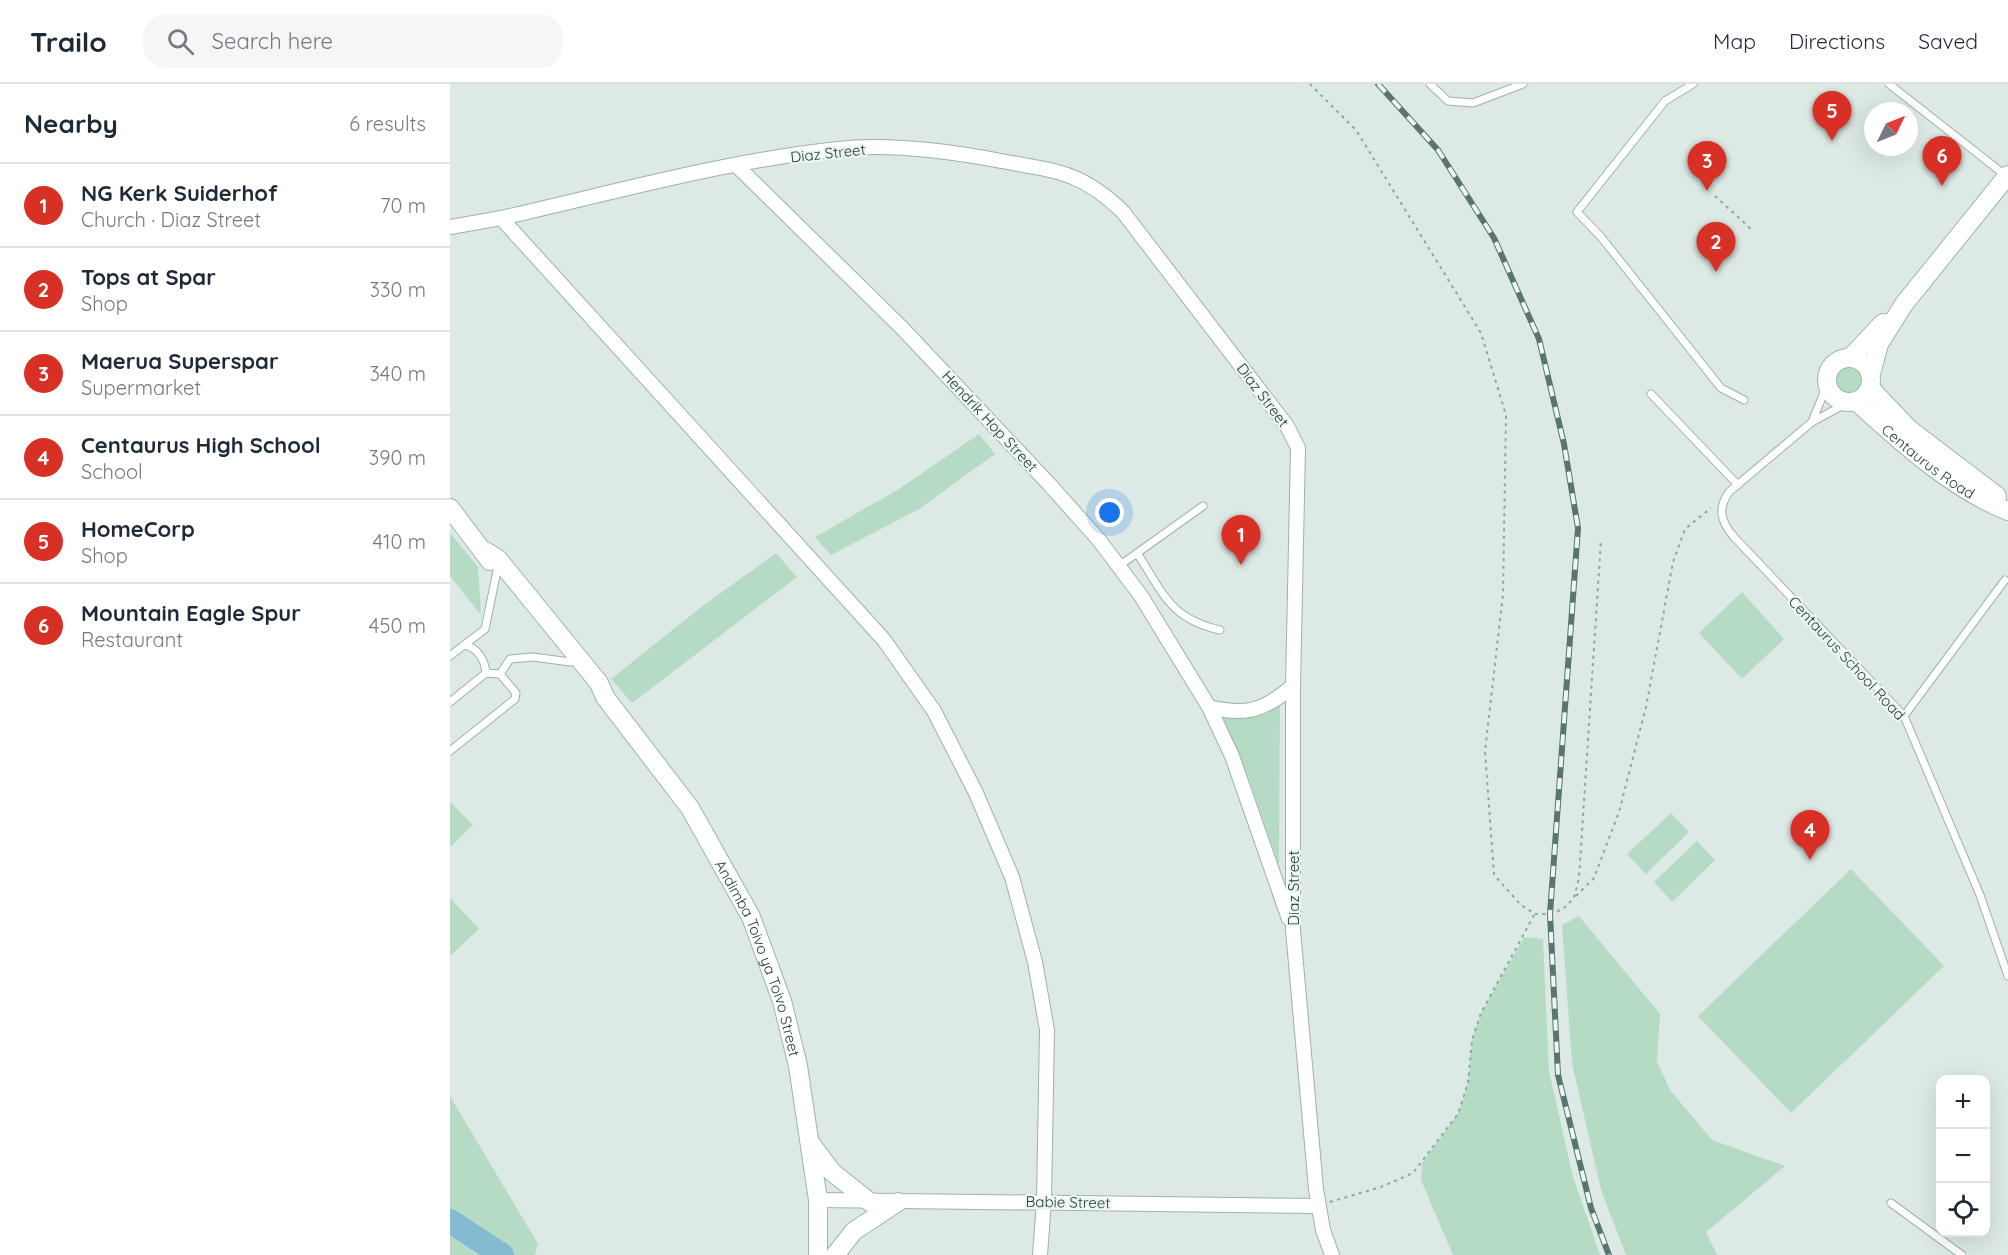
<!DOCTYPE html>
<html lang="en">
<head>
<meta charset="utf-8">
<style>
	body { margin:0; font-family:Quicksand,sans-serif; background:#f6f6f7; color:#1f2937 }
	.controls { position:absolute; right:18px; bottom:18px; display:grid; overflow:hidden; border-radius:12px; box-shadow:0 6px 24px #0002 }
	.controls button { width:54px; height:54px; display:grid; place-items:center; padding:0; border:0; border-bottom:2px solid #e0e1e3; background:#fff; color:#1f2937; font:30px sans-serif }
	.compass { position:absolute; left:1414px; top:18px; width:54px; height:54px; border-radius:50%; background:#fff; box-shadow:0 6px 24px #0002; rotate:47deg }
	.you { position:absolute; left:660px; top:429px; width:21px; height:21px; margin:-15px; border:4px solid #fff; border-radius:50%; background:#1a73e8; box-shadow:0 0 0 9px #1a73e833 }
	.badge { display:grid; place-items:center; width:39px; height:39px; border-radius:50%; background:#d93025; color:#fff; font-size:20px; font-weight:700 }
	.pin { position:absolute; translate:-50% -50px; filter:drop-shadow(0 2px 3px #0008) }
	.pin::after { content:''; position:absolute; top:32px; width:21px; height:18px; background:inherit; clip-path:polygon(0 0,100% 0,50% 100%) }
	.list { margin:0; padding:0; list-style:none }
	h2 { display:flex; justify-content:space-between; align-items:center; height:78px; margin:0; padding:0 24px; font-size:26px }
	h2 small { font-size:20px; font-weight:400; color:#747a83 }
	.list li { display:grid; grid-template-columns:39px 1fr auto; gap:18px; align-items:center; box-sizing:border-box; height:84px; padding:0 24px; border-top:2px solid #e0e1e3 }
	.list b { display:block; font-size:22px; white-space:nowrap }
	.list p { margin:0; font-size:20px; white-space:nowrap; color:#747a83 }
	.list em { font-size:20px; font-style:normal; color:#747a83 }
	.icon { flex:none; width:33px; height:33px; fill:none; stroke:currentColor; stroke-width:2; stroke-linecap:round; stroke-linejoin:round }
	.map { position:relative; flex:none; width:1558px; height:1171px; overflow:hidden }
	header { display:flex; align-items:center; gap:36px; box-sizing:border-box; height:84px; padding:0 30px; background:#fff; border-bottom:2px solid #e0e1e3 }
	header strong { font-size:28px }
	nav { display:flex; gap:33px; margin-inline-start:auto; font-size:21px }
	.search { width:420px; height:54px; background:#f6f6f7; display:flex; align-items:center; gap:15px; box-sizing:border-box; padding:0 21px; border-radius:24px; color:#747a83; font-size:22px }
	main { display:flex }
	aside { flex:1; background:#fff }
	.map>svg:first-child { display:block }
	.green { fill:#b5dbc4 }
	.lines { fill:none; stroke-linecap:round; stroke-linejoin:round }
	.river { stroke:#84bbd0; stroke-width:24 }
	.lane-casing { stroke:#a0b0ad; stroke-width:9 }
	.street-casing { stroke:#a0b0ad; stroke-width:16 }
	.secondary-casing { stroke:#9cb5af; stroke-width:20 }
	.path { stroke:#7dada4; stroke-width:2; stroke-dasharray:3 4.5; stroke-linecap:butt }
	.lane { stroke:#fff; stroke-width:7 }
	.street { stroke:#fff; stroke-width:14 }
	.secondary { stroke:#fff; stroke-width:18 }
	.rail-casing { stroke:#597570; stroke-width:6 }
	.rail { stroke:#edf6f3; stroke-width:4; stroke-dasharray:11; stroke-linecap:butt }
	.labels { text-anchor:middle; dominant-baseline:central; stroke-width:4.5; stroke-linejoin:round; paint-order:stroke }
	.street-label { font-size:15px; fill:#1f3835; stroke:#edf6f3 }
</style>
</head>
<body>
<header>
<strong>Trailo</strong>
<div class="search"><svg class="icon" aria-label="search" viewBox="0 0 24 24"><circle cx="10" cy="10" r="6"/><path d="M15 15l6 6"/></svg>Search here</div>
<nav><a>Map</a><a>Directions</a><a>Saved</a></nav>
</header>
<main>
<aside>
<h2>Nearby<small>6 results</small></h2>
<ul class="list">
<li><span class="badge">1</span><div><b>NG Kerk Suiderhof</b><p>Church · Diaz Street</p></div><em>70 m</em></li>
<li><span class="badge">2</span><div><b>Tops at Spar</b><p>Shop</p></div><em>330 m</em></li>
<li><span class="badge">3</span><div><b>Maerua Superspar</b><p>Supermarket</p></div><em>340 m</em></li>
<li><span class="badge">4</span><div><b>Centaurus High School</b><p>School</p></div><em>390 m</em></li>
<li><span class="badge">5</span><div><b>HomeCorp</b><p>Shop</p></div><em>410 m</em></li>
<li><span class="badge">6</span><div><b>Mountain Eagle Spur</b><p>Restaurant</p></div><em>450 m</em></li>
</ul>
</aside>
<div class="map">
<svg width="1558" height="1171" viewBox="0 0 1558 1171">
	<rect width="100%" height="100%" fill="#dde9e5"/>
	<path class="green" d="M1385 297a14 14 0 1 1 28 0a14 14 0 1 1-28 0Z
		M529,350l16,20 -76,55 -88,46 -16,-18 84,-48z
		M0,449l28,34 3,48 -31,-39z
		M326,469l21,24 -165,126 -21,-24 89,-71z
		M1292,508l42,47 -42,40 -43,-46z
		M830,618l-1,163 -31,-88 -26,-60c21,4 42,1 58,-15z
		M0,718l23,23 -23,22z
		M1221,729l18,19 -43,42 -19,-20z
		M1247,757l18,19 -43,42 -18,-20z
		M1401,785l93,97 -153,147 -93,-97z
		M0,814l29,31 -29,27z
		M1129,832l81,98 -3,47 13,29 42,50 73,26 -79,66 11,23h-91l-25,-65 -29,-127 -10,-138z
		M1074,853l19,2 6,132 24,106 27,78h-147l-32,-75 1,-17 36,-49 10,-31 4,-43 9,-27z
		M0,1012l88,148 -3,11h-85z"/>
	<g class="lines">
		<path class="river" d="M0,1137l52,34"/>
		<defs>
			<path id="lane" d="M980,0l18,17 25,2 50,-19
				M1243,0l-28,17 -88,111 24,25 120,151 23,12
				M1439,0l116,91
				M1201,310l87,91
				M1397,319l-35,19 -83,70c-12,17 -8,30 5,45l170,179 76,179 28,81
				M1362,338l15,-37
				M687,469c27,41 32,65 83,77
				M669,482l84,-60
				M0,572l35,-27 12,-58
				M50,590l10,-15 23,-2 37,5
				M0,618l36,-29c-1,-13 -9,-26 -22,-28
				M1454,632l101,-136
				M0,667l65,-52 1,-6 -16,-19 -14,-1
				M1441,1119l71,52"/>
			<path id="street" d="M286,81l166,163 147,156 50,56 42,56 68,111 23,49 57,163
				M0,143l51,-9
				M759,623c37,9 54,4 84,-21
				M368,1116l501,6
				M590,1171l4,-54 3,-171 -12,-68 -23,-85 -36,-84 -42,-82 -50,-71 -383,-422c111,-25 224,-57 337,-69 53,-6 111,2 163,12 55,10 80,10 122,51l164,214 11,22 -5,238v244l23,259 7,41 9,25"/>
			<g id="secondary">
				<circle cx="1399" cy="296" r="22"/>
				<path d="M1400,274l33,-35"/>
				<path d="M1421,290l8,-30 25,-40 104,-129"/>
				<path d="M1421,305l38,40 88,67"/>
				<path id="s1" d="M1407,318c44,40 95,87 151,109"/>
				<path d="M0,424l40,53"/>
				<path id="s2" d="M35,467l13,8 101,124 6,14 85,111 61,109 31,84 16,65 20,134v55"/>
				<path d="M361,1060l21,28 39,31"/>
				<path d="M385,1171l19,-24 44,-29"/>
			</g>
		</defs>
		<use href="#lane" class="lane-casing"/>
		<use href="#street" class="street-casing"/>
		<use href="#secondary" class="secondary-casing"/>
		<path class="path" d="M860,0l46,46 125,203 25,82 -3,179 -18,157 9,124 27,30 14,9h15l13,-5 11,-11 5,-20 22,-338
			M1265,112l36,33
			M1126,812l18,-18 25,-66 27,-105 27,-145 12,-33 26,-21
			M880,1118l51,-15 32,-14 45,-59 10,-31 4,-43 9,-27 53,-98"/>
		<use href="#lane" class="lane"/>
		<use href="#street" class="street"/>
		<use href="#secondary" class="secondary"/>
		<defs>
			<path id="rail" d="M928,0l60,66 56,88 45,101 25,105 14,84 -28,386 8,161 33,133 18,47"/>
		</defs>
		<use href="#rail" class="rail-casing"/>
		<use href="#rail" class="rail"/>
	</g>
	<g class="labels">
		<g class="street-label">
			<text transform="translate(378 69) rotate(-6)">Diaz Street</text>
			<text transform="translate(813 311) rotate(53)">Diaz Street</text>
			<text transform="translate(540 337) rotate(47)">Hendrik Hop Street</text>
			<text stroke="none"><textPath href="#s1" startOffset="93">Centaurus Road</textPath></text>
			<text transform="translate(1397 574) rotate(47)">Centaurus School Road</text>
			<text transform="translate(843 804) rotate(-90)">Diaz Street</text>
			<text stroke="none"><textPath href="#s2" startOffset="496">Andimba Toivo ya Toivo Street</textPath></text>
			<text transform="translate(618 1118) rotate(1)">Babie Street</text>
		</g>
	</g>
</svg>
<div class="controls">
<button>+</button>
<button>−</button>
<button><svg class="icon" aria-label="locate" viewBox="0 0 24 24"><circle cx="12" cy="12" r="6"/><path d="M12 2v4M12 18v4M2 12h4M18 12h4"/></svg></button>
</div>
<svg class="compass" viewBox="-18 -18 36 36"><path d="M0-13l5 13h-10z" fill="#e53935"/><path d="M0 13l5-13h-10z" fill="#747a83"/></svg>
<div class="you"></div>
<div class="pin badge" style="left:791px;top:481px">1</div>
<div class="pin badge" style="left:1266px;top:188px">2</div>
<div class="pin badge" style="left:1257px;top:107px">3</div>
<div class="pin badge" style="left:1360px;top:776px">4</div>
<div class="pin badge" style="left:1382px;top:57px">5</div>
<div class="pin badge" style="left:1492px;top:102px">6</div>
</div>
</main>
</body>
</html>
